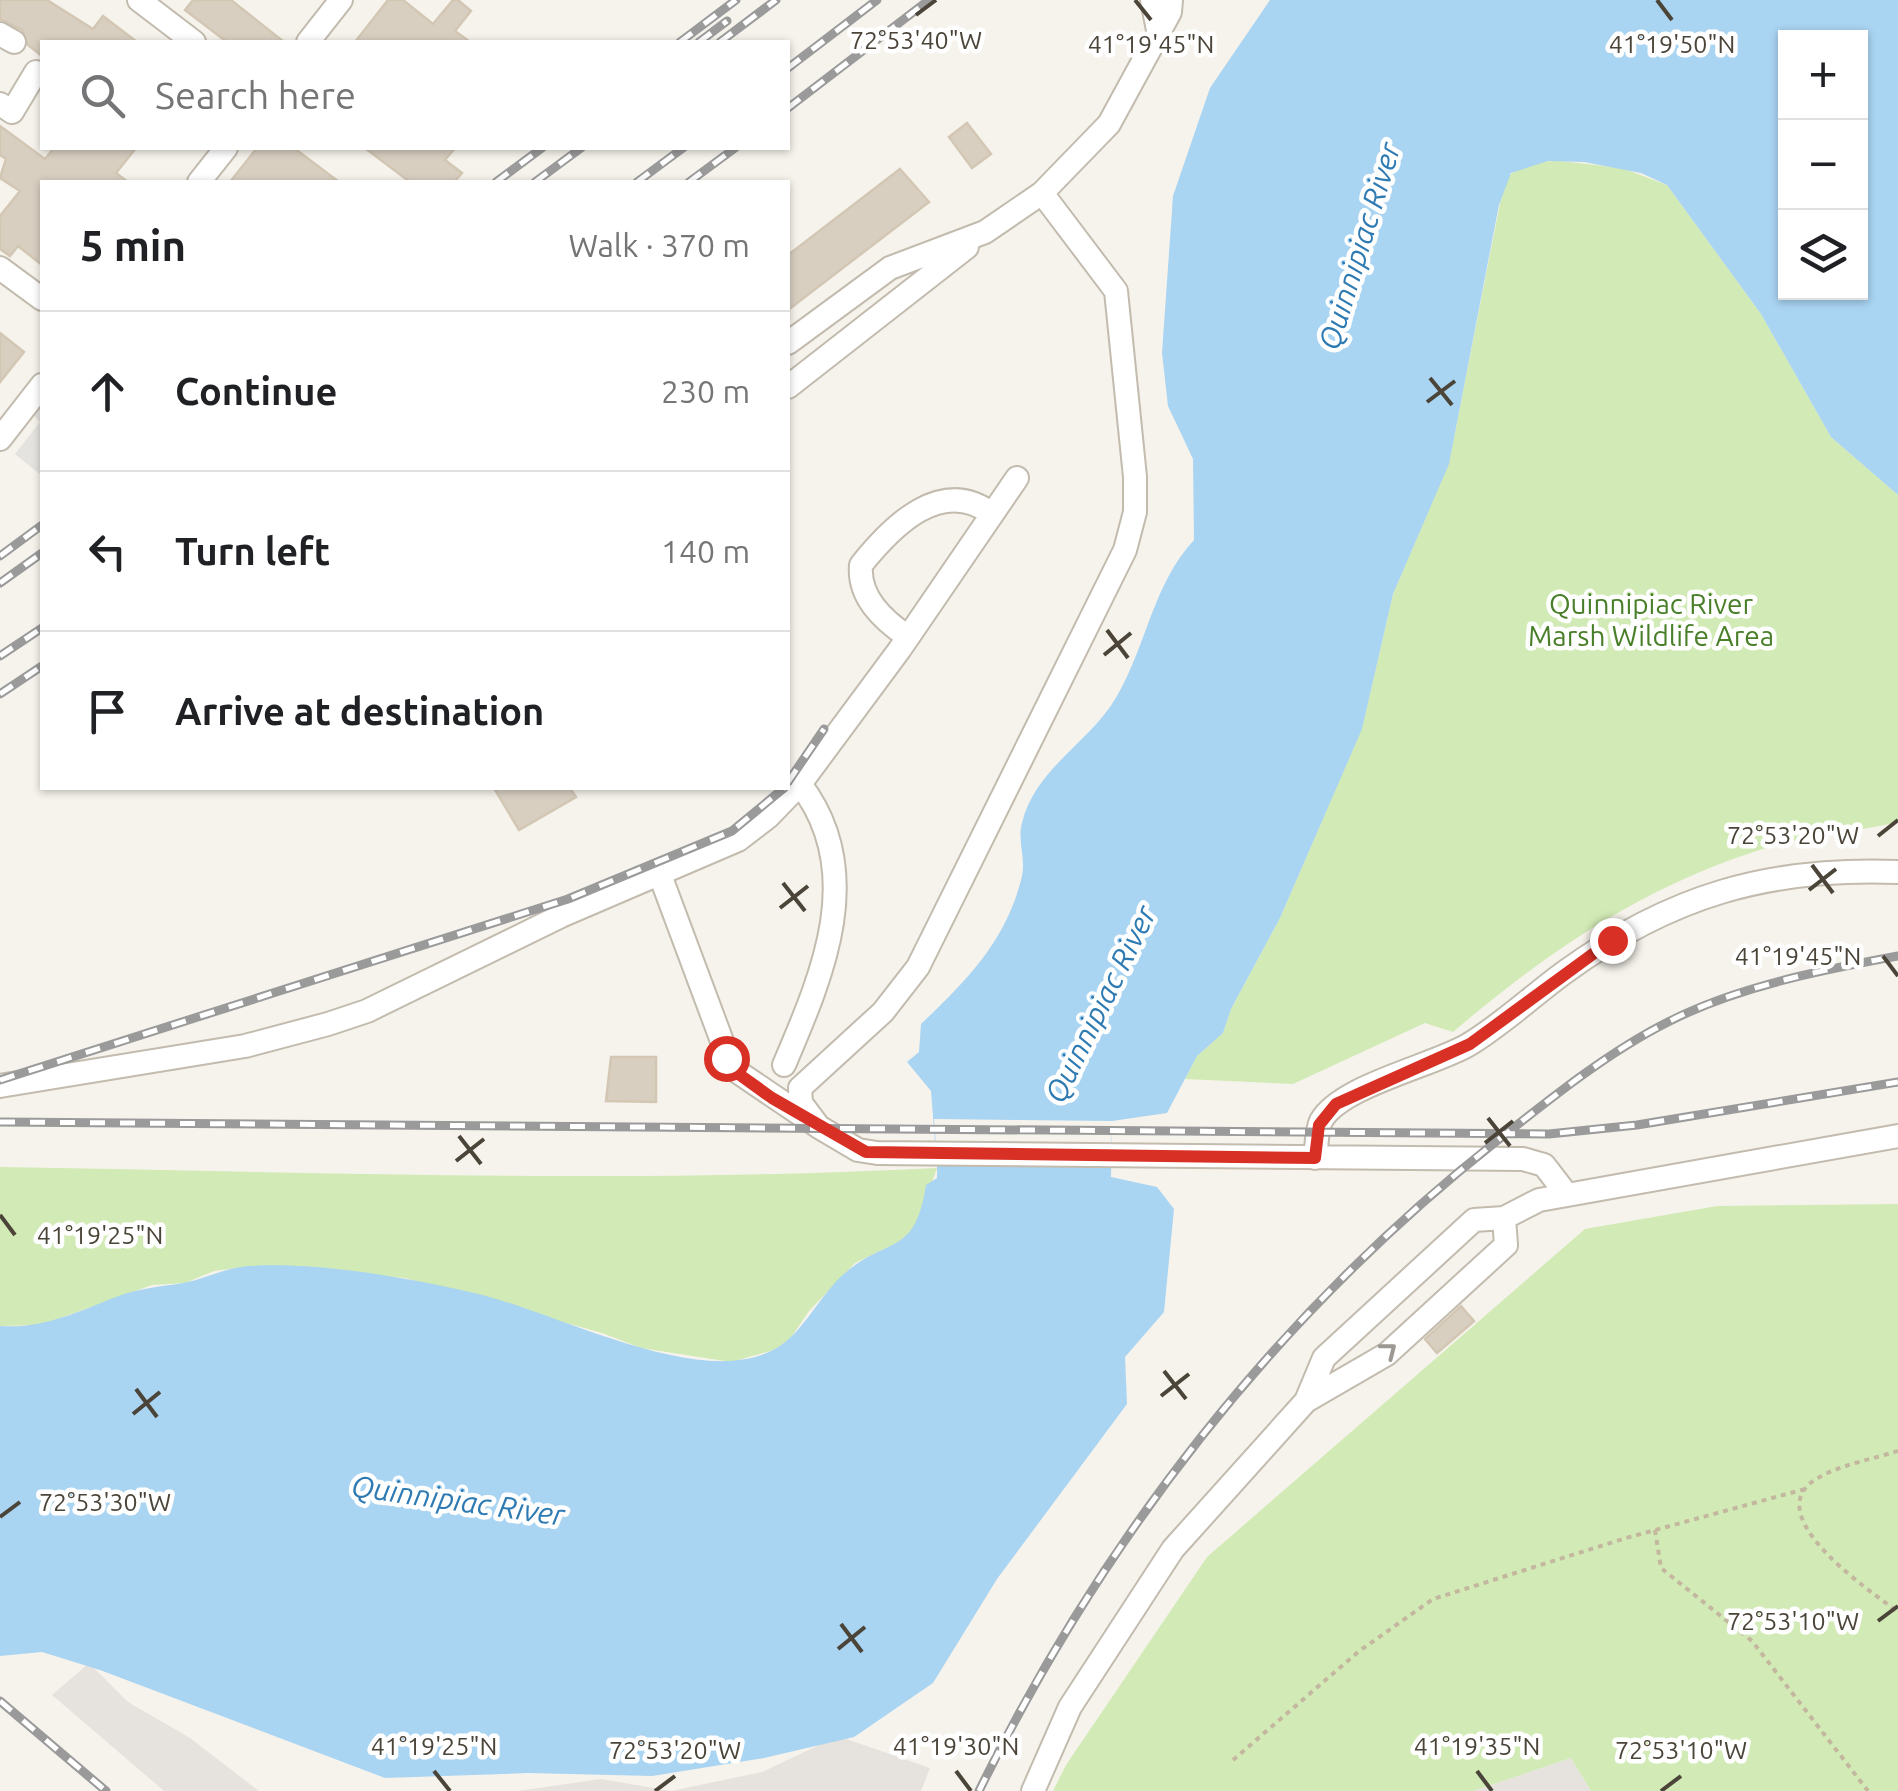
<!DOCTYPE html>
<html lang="en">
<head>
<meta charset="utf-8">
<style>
	body { margin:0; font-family:Ubuntu,sans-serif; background:#f6f6f6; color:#202124 }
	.controls { position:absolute; right:30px; top:30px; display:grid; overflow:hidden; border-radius:0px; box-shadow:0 2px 8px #0004 }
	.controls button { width:90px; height:90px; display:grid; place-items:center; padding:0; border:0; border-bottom:2px solid #e0e0e0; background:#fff; color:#202124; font:50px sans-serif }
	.stop { position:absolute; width:30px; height:30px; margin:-22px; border:8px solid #d93025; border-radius:50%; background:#fff }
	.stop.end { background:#d93025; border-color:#fff; box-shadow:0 2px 10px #0008 }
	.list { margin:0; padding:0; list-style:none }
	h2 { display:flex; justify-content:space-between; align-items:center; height:130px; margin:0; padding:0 40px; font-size:42px }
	h2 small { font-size:32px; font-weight:400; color:#757577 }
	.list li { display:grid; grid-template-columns:65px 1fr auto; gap:30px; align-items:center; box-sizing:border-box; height:160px; padding:0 40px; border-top:2px solid #e0e0e0 }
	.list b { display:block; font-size:38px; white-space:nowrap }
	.list em { font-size:32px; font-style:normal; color:#757577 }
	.icon { flex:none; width:55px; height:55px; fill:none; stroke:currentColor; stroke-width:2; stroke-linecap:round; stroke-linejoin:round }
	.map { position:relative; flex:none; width:1898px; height:1791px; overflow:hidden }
	.search { position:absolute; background:#fff; box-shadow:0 2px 8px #0004; left:40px; top:40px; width:750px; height:110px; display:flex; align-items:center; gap:25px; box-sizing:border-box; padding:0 35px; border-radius:0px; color:#757577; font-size:38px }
	.panel { position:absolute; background:#fff; box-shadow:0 2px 8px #0004; left:40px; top:180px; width:750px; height:610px; border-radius:0px }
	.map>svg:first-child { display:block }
	.industrial { fill:#e6e2dd }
	.green { fill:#d2eab5 }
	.parking { fill:#e5e3e0 }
	.water { fill:#a9d4f2; fill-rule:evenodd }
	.pier { fill:#f6f3ec }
	.building { fill:#d8cfc1; stroke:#d3c7b4; stroke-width:2.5 }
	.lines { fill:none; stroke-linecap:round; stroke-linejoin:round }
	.minor-casing { stroke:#c2bbae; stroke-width:26 }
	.path { stroke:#c4b79f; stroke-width:4; stroke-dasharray:5 5; stroke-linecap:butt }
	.minor { stroke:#fff; stroke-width:22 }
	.rail-casing { stroke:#9a9a9a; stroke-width:9 }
	.rail { stroke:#fff; stroke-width:5; stroke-dasharray:15; stroke-linecap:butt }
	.oneway { stroke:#9c9892 }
	.route { stroke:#d93025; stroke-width:12 }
	.ticks { fill:none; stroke:#4b4439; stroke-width:4 }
	.labels { text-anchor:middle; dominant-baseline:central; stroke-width:9; stroke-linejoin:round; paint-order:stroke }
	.park-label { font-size:28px; fill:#4a7f2a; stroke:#fff }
	.water-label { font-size:30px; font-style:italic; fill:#2e7ab2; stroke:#fff }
	.ticks-label { font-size:25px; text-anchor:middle; fill:#4b4439; stroke:#fff; stroke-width:9; stroke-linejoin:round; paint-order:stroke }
</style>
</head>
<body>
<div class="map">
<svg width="1898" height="1791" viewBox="0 0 1898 1791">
	<rect width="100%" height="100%" fill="#f6f3ec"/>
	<path class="industrial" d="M89,1663l39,39 62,36 69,53h-95l-112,-96z
		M838,1736l92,32 -9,23h-403l83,-12 70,12 91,-19z
		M1571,1758l20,33h-118z"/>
	<path class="green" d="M1560,161l62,7 45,17 94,129 70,123 67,58v327c-42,10 -87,13 -129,25 -122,37 -220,103 -316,185l-28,-9 -132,61 -108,-5 12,-23 26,-23 8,-24 49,-91 82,-190 31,-134 56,-131 55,-280c12,-20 35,-22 56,-22z
		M0,1167c312,5 625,17 937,1l-20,58 -18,16 -44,21 -46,48 -19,28 -16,11 -43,12 -90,-14 -39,-15 -197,-55 -153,-12 -38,5 -29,12 -33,2 -111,40 -41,1z
		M1898,1204v587h-307l-20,-33 -98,33h-420l13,-26 141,-208 378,-328 132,-23z"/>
	<path class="parking" d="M42,404v72l-27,-22 25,-32 -7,-7z"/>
	<path class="water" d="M1270,0h628v495l-67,-58 -70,-123 -94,-129 -26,-12 -57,-11 -36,-1 -37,12 -12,32 -50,259 -56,130 -31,135 -82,189 -49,91 -8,24 -26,23 -30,57 -55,8 -1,56 46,10 17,22 -10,103 -39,45 2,47 -130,175 -64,104 -79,54 -90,21 -112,18 -124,-3 -143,5 -285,-108 -58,-18 -42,4v-330c44,3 77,-14 116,-29 23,-9 43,-10 67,-14 22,-4 41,-15 65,-17 71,-4 157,11 226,27 81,18 224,97 299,57 30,-15 46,-55 72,-77 43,-37 70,-16 81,-88l11,-7v-10l-6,-77 -24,-29 12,-10 2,-28c46,-44 86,-84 101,-148 4,-17 -5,-36 0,-53 13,-55 69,-81 95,-127 30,-52 36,-112 77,-156l-1,-81 -25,-53 -6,-53 11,-157 37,-108zM1786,38h74v254h-74z"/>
	<path class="pier" d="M934,1119l178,2 -1,38 -174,1z"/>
	<path class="building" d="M0,0h47l46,29 10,-13 34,26h-95v14l-14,-11 -6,-15 -22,-11z
		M193,0h38l53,42h-57l-42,-32z
		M388,0h15l30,24 20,-24h5l13,11 -16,20 15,11h-115z
		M967,123l24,31 -19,14 -23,-31z
		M0,126l45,33 9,-11h82l-20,25 12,9h-86v83l-24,-19 -8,10 -10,-7v-33l20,-25 -20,-13 6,-19 -6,-4z
		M257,148h37l45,34h-109z
		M365,148h90l-10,12 17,13 -8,9h-44z
		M900,169l29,33 -141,108v-55z
		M0,333l24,19 -24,30z
		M494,788h76l6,9 -57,33z
		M611,1057h45v45l-50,-1z
		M1461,1306l13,15 -37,32 -12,-14z"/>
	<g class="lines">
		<defs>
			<path id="minor" d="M139,0l55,42
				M1152,0l6,30
				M0,34l14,8
				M308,42l33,-42
				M0,104l12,8 24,-40
				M199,182l27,-34
				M0,268l42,31
				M788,343l102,-75 95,-36 57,-39
				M788,387l179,-140
				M0,439l42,-54
				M908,637c-25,-17 -50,-40 -47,-72 32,-40 81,-89 131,-51
				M660,875l72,193 87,59 -18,-24 -1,-15 83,-76 35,-45 207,-417 10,-38v-35l-19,-186 -74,-98 67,-69 61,-112 1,-12
				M784,1065c38,-89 84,-193 16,-281
				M0,1086l245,-40 83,-22 39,-13 194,-95 177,-76 30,-23 32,-33 100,-135 117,-171
				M819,1127l39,23 19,3 646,6 21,6 23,30
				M1315,1158c2,-11 1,-27 6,-37 19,-35 111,-55 147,-76 35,-21 64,-49 97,-73 105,-76 203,-105 333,-100
				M1306,1401l18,-43 150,-138 30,-2 35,-18 359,-64
				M1033,1791l37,-84 103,-158 133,-148 81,-47 119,-109 -2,-27"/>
		</defs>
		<use href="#minor" class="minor-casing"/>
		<path class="path" d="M1898,1451c-25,8 -59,14 -82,28 -59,37 56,113 82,133
			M1655,1530l6,38 91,73 116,150
			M1233,1760l125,-108 75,-53 193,-61 179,-49"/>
		<use href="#minor" class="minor"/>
		<defs>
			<path id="rail" d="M680,42l56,-42
				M699,42l28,-21
				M720,42l56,-42
				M788,68l89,-68
				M788,108l141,-108
				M496,182l46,-34
				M535,182l46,-34
				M637,182l46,-34
				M689,182l46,-34
				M0,556l42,-31
				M0,583l42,-30
				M0,656l42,-28
				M0,694l42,-28
				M788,782l36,-53
				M0,1080l568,-181 164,-68 52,-43
				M0,1122l1549,12 88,-9 261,-43
				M0,1701l106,90
				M979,1791c124,-253 297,-476 519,-651 52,-41 109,-87 168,-117 69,-36 156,-53 232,-67"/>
		</defs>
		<use href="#rail" class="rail-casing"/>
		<use href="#rail" class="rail"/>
	</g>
	<defs><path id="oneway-chevron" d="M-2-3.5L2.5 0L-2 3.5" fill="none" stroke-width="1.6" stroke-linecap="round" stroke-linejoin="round" transform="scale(2.5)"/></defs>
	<use class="oneway" href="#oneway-chevron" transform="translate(1389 1350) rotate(-38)"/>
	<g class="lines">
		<path class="route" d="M726,1058l14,17 32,23 94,54 449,6 4,-33 17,-21 134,-60 142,-104"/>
	</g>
	<path class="ticks" d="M1135,0l16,20M1657,0l15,20M916,15l20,-15M1430,378l22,27M1427,402l28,-21M1107,630l21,28M1104,655l27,-22M1878,836l20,-16M1812,865l21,28M783,883l22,28M1809,890l27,-21M780,908l28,-22M1883,956l15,20M1488,1118l22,28M459,1136l22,28M1485,1143l28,-22M456,1161l28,-22M0,1215l15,20M1164,1371l22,28M136,1389l21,28M1161,1396l28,-22M133,1414l27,-22M0,1517l20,-15M1878,1621l20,-15M841,1624l21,28M838,1649l27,-22M434,1771l16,20M956,1771l15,20M1477,1771l15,20M655,1791l20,-15M1661,1791l20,-15"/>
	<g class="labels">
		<g class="park-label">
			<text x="1651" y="603">Quinnipiac River<tspan x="1651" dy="32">Marsh Wildlife Area</tspan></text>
		</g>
		<g class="water-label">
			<text transform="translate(1359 246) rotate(-73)">Quinnipiac River</text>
			<text transform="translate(1100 1004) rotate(-64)">Quinnipiac River</text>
			<text transform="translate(458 1500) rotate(8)">Quinnipiac River</text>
		</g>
	</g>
	<g class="ticks-label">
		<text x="916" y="49">72°53'40"W</text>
		<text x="1672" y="53">41°19'50"N</text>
		<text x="1151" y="53">41°19'45"N</text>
		<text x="1793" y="844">72°53'20"W</text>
		<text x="1798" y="965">41°19'45"N</text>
		<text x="100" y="1244">41°19'25"N</text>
		<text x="105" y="1511">72°53'30"W</text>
		<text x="1793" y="1630">72°53'10"W</text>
		<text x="434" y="1755">41°19'25"N</text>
		<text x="956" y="1755">41°19'30"N</text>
		<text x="1477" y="1755">41°19'35"N</text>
		<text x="675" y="1759">72°53'20"W</text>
		<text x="1681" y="1759">72°53'10"W</text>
	</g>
</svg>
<div class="controls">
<button>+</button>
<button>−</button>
<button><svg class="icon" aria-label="layers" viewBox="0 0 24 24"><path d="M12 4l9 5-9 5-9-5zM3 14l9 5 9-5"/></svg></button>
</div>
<div class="stop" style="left:726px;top:1058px"></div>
<div class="stop end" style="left:1612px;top:940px"></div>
<div class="search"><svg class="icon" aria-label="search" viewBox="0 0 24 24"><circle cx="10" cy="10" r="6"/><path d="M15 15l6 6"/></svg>Search here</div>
<section class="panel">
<h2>5 min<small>Walk · 370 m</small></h2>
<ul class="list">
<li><svg class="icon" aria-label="ahead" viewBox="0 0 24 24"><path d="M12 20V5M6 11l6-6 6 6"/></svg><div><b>Continue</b></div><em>230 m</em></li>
<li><svg class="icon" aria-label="left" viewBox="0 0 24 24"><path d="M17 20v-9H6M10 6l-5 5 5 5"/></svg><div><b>Turn left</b></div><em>140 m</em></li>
<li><svg class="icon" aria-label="arrive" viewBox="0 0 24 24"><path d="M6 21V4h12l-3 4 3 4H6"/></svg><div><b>Arrive at destination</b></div></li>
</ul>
</section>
</div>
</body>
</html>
